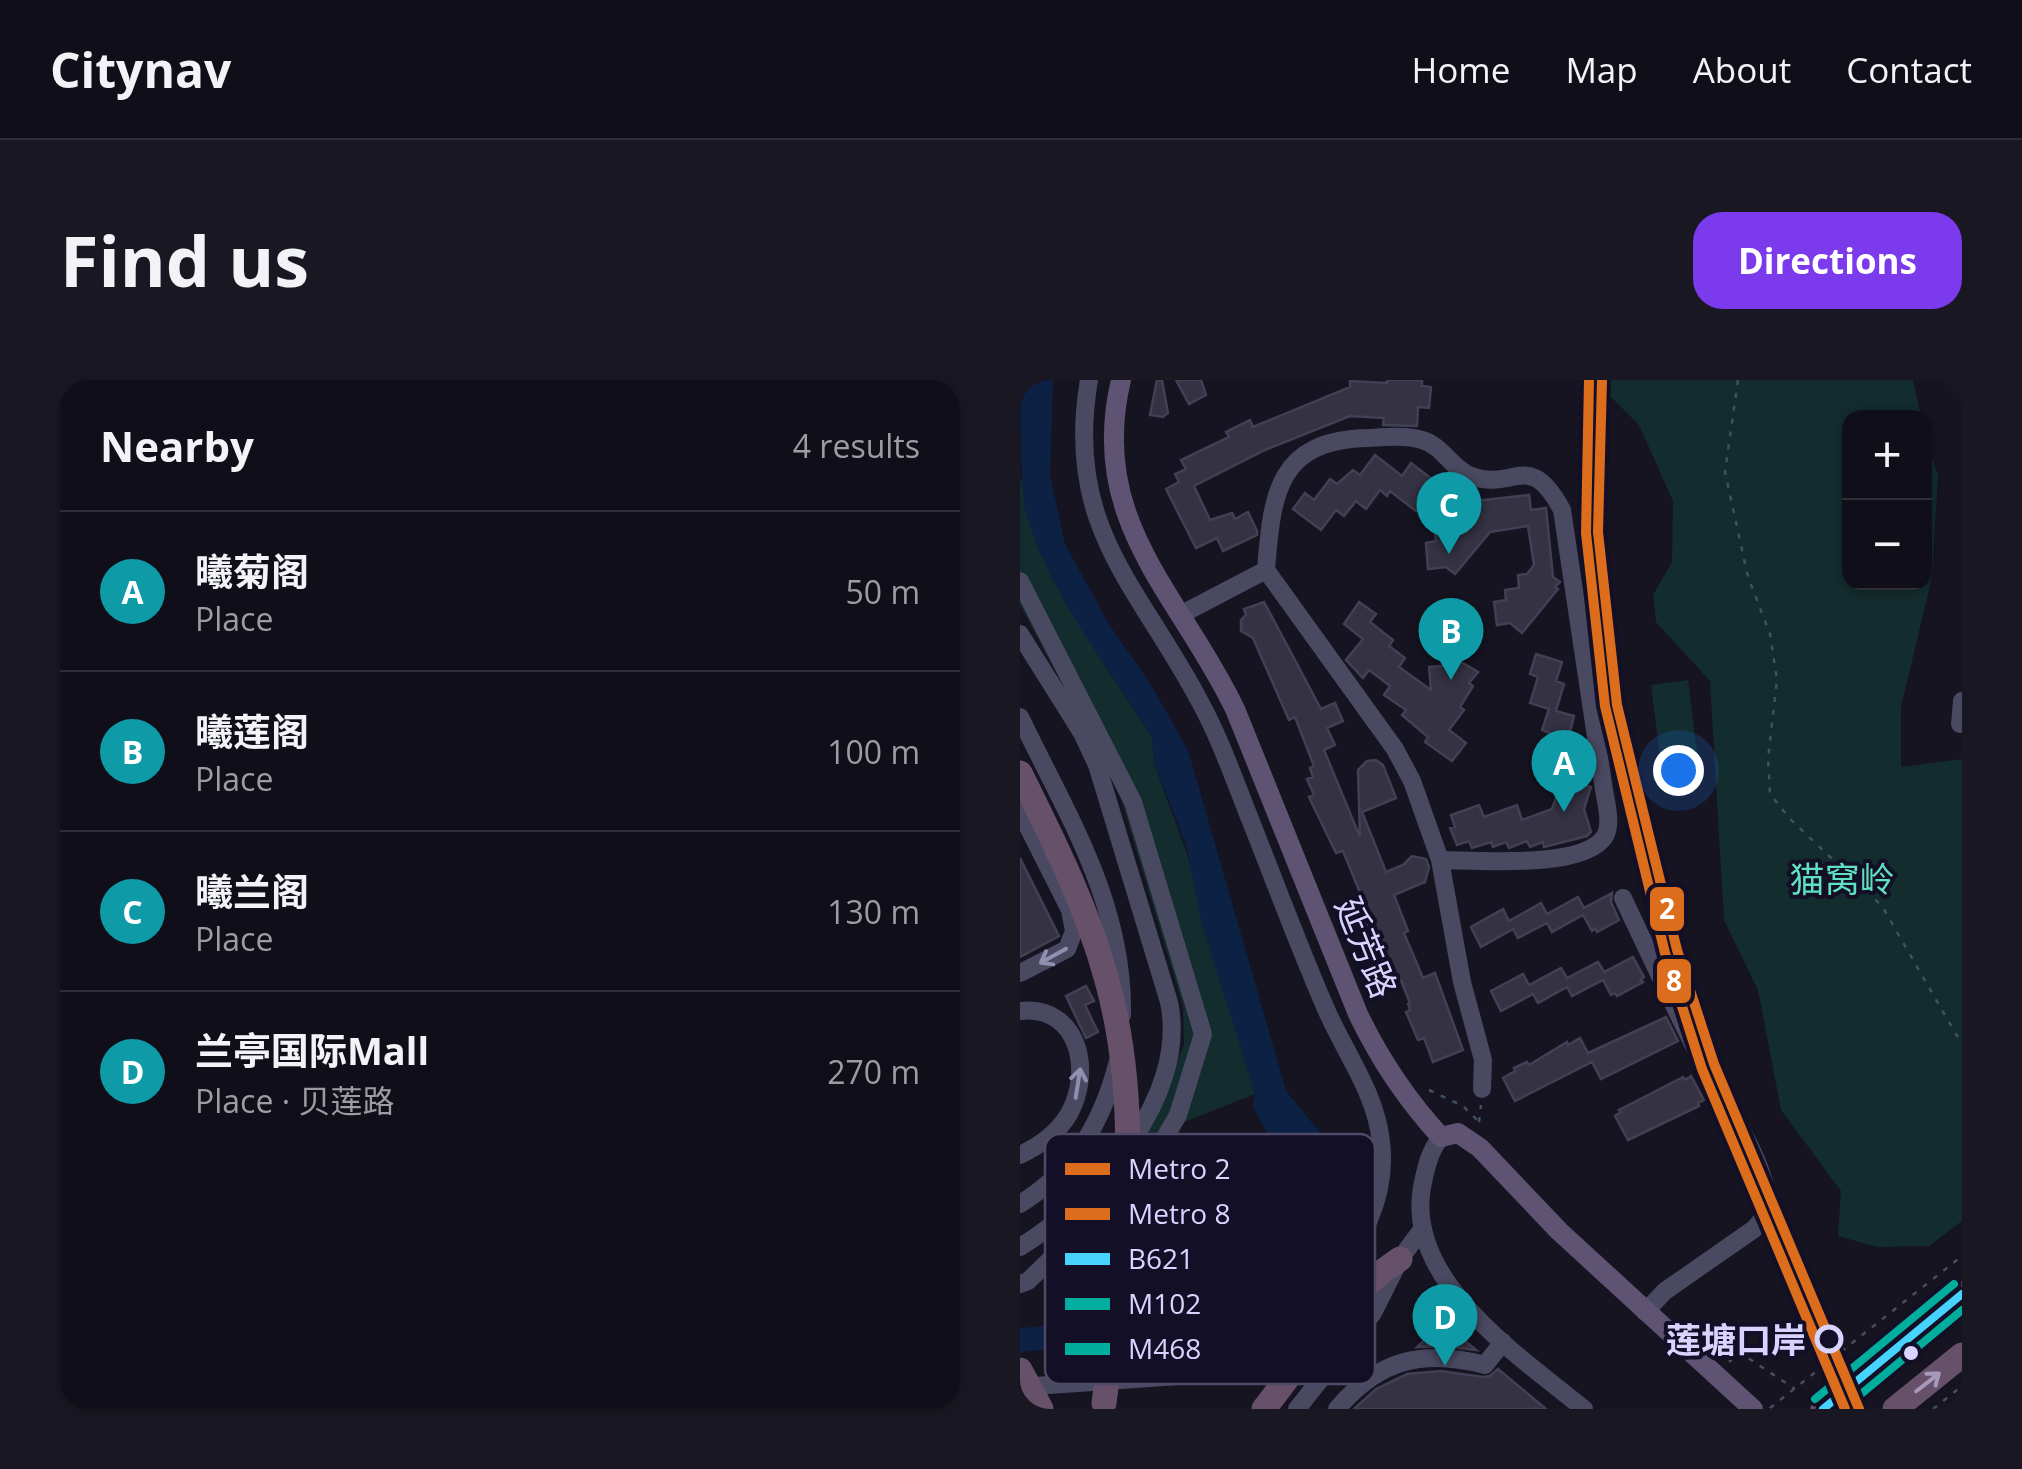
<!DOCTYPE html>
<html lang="en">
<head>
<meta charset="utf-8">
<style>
	body { margin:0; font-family:"Open Sans","Noto Sans SC",sans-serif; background:#191822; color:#f1f3f6 }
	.controls { position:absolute; right:30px; top:30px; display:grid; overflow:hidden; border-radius:20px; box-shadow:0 2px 8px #0004 }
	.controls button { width:90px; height:90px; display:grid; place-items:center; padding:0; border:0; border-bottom:2px solid #302f38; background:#100f19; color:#f1f3f6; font:50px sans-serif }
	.you { position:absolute; left:658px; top:390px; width:35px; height:35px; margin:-25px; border:8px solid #fff; border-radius:50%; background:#1a73e8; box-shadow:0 0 0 15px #1a73e833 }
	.badge { display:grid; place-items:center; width:65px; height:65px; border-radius:50%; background:#7c3aed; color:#fff; font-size:32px; font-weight:700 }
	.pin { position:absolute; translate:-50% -82px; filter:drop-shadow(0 2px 5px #0008) }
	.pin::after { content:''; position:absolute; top:52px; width:35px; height:30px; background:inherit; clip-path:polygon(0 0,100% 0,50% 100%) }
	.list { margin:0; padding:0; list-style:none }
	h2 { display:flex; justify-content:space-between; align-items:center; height:130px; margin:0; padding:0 40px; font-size:42px }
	h2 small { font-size:32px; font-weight:400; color:#9c9ca2 }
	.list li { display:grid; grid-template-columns:65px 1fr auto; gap:30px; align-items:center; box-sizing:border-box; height:160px; padding:0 40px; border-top:2px solid #302f38 }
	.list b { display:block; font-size:38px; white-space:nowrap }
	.list p { margin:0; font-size:32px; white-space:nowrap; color:#9c9ca2 }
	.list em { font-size:32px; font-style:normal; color:#9c9ca2 }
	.map { position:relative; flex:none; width:942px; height:1029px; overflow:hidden; border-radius:30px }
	header { display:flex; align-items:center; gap:60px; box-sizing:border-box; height:140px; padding:0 50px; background:#100f19; border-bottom:2px solid #302f38 }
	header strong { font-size:48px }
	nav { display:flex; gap:55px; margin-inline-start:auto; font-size:35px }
	.intro { display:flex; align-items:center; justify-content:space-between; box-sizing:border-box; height:240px; padding:0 60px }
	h1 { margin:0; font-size:70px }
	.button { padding:25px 45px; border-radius:30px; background:#7c3aed; color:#fff; font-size:35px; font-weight:700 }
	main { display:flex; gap:60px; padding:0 60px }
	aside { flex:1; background:#100f19; border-radius:30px; box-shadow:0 2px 8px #0004 }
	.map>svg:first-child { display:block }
	.green { fill:#132c2d }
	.water { fill:#0d2144 }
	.building { fill:#343243; stroke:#433f54; stroke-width:2.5 }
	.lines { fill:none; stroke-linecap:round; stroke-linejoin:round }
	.path { stroke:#44505f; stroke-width:2.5; stroke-dasharray:5 8; stroke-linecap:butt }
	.minor { stroke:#4a4962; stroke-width:18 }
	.major { stroke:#5e5373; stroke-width:20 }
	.highway { stroke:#67516a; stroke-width:25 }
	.highway-bridge { stroke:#67516a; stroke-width:25 }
	.bus-1-casing { stroke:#130f26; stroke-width:15 }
	.bus-2-casing { stroke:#130f26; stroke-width:15 }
	.bus-3-casing { stroke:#130f26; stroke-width:15 }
	.bus-1 { stroke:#46d4ff; stroke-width:8 }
	.bus-2 { stroke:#01ad9c; stroke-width:8 }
	.bus-3 { stroke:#01ad9c; stroke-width:8 }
	.metro-1-casing { stroke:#130f26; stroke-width:18 }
	.metro-2-casing { stroke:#130f26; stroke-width:18 }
	.metro-1 { stroke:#db6d1c; stroke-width:10 }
	.metro-2 { stroke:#db6d1c; stroke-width:10 }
	.oneway { stroke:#928eb0 }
	.oneway2 { stroke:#a699bc }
	.stop-dot { fill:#130f26; stroke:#d9d4ff; stroke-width:5 }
	.bus-dot { fill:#d9d4ff; stroke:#130f26; stroke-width:4 }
	.labels { text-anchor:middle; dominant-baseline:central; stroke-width:8; stroke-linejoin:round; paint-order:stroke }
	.park-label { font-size:35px; fill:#5fe0c0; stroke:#130f26 }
	.street-label { font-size:35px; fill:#d9d4ff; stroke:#130f26 }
	.stop-label { font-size:35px; font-weight:bold; fill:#d9d4ff; stroke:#130f26; text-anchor:end }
	.key { fill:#130f26; stroke:#4e4a67; stroke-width:2.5 }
	.key-label { font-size:28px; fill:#d9d4ff }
	.line-badge { stroke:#130f26; stroke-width:4 }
	.badge-label { font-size:28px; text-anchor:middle; font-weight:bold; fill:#fff }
</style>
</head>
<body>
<header>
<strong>Citynav</strong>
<nav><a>Home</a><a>Map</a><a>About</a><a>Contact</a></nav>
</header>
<div class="intro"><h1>Find us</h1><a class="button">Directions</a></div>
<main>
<aside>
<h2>Nearby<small>4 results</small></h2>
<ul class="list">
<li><span class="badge" style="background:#0f9aa8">A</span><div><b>曦菊阁</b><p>Place</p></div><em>50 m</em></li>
<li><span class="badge" style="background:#0f9aa8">B</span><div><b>曦莲阁</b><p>Place</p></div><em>100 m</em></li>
<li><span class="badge" style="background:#0f9aa8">C</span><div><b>曦兰阁</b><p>Place</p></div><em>130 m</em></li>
<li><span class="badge" style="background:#0f9aa8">D</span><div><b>兰亭国际Mall</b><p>Place · 贝莲路</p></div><em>270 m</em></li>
</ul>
</aside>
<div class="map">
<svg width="942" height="1029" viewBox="0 0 942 1029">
	<rect width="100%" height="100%" fill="#161421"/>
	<path class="green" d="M574,0h319l8,37 -72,1v164h75l1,-145 13,38 -6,102 -31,130v60l61,-8v462l-33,25 -52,1 -39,-11 3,-45 -60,-81 -23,-120 -34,-70 -14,-239 -54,-59 -3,-27 19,-33 1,-61 -34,-76z
		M0,96l33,104 99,158 2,25 33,91 68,240 -116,46 45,-95 -1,-39 -65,-217 -98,-184z
		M668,300l11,88 -37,5 -11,-88z"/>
	<path class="water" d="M1,0h32l-3,96 15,68 45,82 40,57 38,67 98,341 76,93 -5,5 -37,-30 -9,-2 -7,7c3,16 9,36 7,53 -10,99 -80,107 -161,120 -43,8 -86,11 -130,15v-24l174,-14 35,-11 28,-19 25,-35 6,-31 -6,-5 -10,-71 -19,-35 2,-13 -54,-173 -15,-76 -32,-82 -2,-25c-42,-69 -107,-150 -127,-228 -5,-40 -5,-89 -4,-130z"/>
	<path class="building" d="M137,0h5l6,33 -5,4 -13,-2z
		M156,0h25l5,15 -17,9z
		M367,0h35v6l9,1 -2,21 -11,-1 -1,19 -34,-1 1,-7 -34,-2 -85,34 -71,36 16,34 22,-7 3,6 13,-7 9,19v4l-34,16 -6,-13 -21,10 -30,-59 13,-7 -4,-8 11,-5 -5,-9 48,-23 -3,-5 24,-12 3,7 97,-40v-6l37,2z
		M355,75l27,21 9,-13 26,20 -21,28 -26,-20 -3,5 -7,-6 -14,19 -10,-8 -12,15 -8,-6 -15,20 -28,-21 12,-16 9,7 16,-21 7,5 16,-14 7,5z
		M509,115l2,15 15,-2 7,69 7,5 -5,5 3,2 -36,44 -12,-10 -13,2 -3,-23 12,-2 -1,-10 14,-2 -1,-13 9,-1 7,-9 -6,-39 -38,6 -35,42 -9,-7 -18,2 -2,-26 10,-2 -1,-9 8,-2v-4h5v-5l9,-1 -1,-7 10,-1 -1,-10z
		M244,222l57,107 14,-6 8,18 -16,7 8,17 -11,5 36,87 -2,-67 9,-9 9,-1 7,5 13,33 -34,14 24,60 17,-7 9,-9 14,3 3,8 -4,15 -31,13 14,36 -4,2 19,45 12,-5 28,77 -30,12 -9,-24 -6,2 -12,-28 4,-2 -2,-6 2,-1 -10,-25 -9,4 -24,-58 5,-2 -29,-71 -7,2 -27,-56 5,-2 -7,-16 6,-2 -3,-9 4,-2 -19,-49 -6,3 -36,-82 -12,-7v-11l5,-5 -2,-6z
		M339,222l17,12 -6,8 23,18 -4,6 16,12 -6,9 32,23 -2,-23 24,-2v-8l25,15 -9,11 4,3 -13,21 4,3 -15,20 17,13 -14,18 -27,-19 3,-5 -26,-22 4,-5 -22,-15 6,-9 -21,-16 -6,8 -17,-18 17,-21 -19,-15z
		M516,274l26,8 -6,19 8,3 -8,27 18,5 -13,53 -18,-6 9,-29 -10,-4 7,-21 -19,-6 8,-26 -8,-3z
		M543,398l28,9 -7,22 7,23 -4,4 -43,11 -1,-5 -13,5 -3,-6 -18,7 -3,-6 -13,5 -2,-5 -19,6 -3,-7 -12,4 -7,-17 5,-1 -4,-12 28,-10 5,12 33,-12 5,15 30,-11z
		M0,478l39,78 -39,21z
		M592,513l-1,9 8,18 -22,12 -2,-4 -3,3 -9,-16 -31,17 -5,-9 -29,15 -5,-9 -32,18 -10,-20 32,-18 6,12 32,-18 6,11 31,-17 6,11z
		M613,577l11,20 -3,2 2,3 -26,14 -2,-3 -4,2 -8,-15 -31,16 -5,-9 -29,16 -5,-9 -32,17 -10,-20 32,-17 6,11 32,-17 6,10 31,-16 6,10z
		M66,606l8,15 -9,4 13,27 -12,6 -20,-42z
		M646,637l12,24 -77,38 -9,-17 -77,39 -12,-23 12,-7 -1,-3 13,-6 2,3 38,-23 1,3 12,-7 8,15z
		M671,696l13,24 -6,3 1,3 -71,34 -13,-24 6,-4 -2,-2 64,-33 2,3z
		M423,943l33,27 -33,-4 -26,1z
		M478,989l48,40h-192l22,-20 31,-15 34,-3 42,6 7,-1z"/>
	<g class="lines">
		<path class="path" d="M718,0l-13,92 23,105 22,57 7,46 -9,79 2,35 20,25 92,87 75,130 5,-2
			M409,710l34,16 16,16
			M459,742l2,-17
			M709,982l10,-10 56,37
			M750,1028l192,-152
			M913,1029l29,-23"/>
		<path class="minor" d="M0,201l113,221 70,232 -25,81 -29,50 -121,116 -8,3
			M160,235l86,-45
			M0,254l62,99 15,32 72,237c20,96 -74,199 -149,245
			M0,337c47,98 104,186 102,298
			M940,344l2,-23
			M0,431l50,99 4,21 -7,18 -47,24
			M420,480c37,0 144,10 165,-24 7,-13 1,-33 -1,-46l-42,-280c-33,-62 -48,-18 -91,-34 -19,-7 -28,-30 -49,-36 -17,-5 -36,-3 -54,-2 -91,2 -96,56 -102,132l129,179 17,32 28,79 22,122 21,78 -1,29
			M603,518c24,51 48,102 73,152 21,41 64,101 71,145 2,15 -3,23 -13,34l-89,62 -20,21
			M0,631c59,-6 73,60 49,103 -12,20 -29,31 -49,41
			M421,757c-12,15 -15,31 -19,50 -17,95 99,170 162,222
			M0,824c55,-34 83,-83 98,-143
			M0,1007l216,-15c51,-19 61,-42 92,-85 32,-45 60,-87 53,-145 -5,-49 -36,-89 -55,-133 -27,-62 -51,-127 -76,-190 -16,-40 -30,-81 -51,-119 -62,-116 -135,-174 -110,-320
			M277,1029l76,-96 27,-54 23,-31
			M317,1029c42,-50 86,-60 148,-44l18,-23"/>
		<path class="major" d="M101,0c-34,142 59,214 114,329l123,305c22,46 48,85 83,123l17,-4 22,15 79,83 194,178"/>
		<path class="highway" d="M244,1029c41,-53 79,-113 136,-150
			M803,1029l139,-115
			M875,1029l67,-54"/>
		<path class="highway-bridge" d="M0,393c33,67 66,132 86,204 40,140 16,285 -2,426
			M0,990l21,39"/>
		<defs>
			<path id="bus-1" d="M803,1029l139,-115"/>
			<path id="bus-2" d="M823,1029l119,-99"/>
			<path id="bus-3" d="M795,1019l139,-115"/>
		</defs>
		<use href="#bus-1" class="bus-1-casing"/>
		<use href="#bus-2" class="bus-2-casing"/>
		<use href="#bus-3" class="bus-3-casing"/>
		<use href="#bus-1" class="bus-1"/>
		<use href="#bus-2" class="bus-2"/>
		<use href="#bus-3" class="bus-3"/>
		<defs>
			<path id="metro-1" d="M582,0l-4,152 19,173 60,245 37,114 145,345"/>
			<path id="metro-2" d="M569,0l-3,153 19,173 60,247 37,116 143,340"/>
		</defs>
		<use href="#metro-1" class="metro-1-casing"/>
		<use href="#metro-2" class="metro-2-casing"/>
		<use href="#metro-1" class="metro-1"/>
		<use href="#metro-2" class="metro-2"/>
	</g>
	<defs><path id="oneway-shaft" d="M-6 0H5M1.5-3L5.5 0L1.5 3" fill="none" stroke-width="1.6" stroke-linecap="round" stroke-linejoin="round" transform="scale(2.5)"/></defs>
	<g class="oneway">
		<use href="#oneway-shaft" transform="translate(33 576) rotate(151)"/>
		<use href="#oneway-shaft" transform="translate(58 703) rotate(-81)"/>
	</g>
	<use class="oneway2" href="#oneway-shaft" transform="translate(908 1002) rotate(-38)"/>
	<circle class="stop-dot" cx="809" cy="959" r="12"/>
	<circle class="bus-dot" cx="891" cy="973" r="9"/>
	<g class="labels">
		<g class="park-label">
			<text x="822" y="498">猫窝岭</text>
		</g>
		<g class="street-label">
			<text transform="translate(347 567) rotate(68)">延芳路</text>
		</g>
		<g class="stop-label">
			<text x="786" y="959">莲塘口岸</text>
		</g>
	</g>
	<rect x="25" y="754" width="330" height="250" rx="15" class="key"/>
	<rect x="45" y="783" width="45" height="12" fill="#db6d1c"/>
	<rect x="45" y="828" width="45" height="12" fill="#db6d1c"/>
	<rect x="45" y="873" width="45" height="12" fill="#46d4ff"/>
	<rect x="45" y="918" width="45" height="12" fill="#01ad9c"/>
	<rect x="45" y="963" width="45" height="12" fill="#01ad9c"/>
	<g class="key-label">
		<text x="108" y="799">Metro 2</text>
		<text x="108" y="844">Metro 8</text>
		<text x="108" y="889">B621</text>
		<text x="108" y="934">M102</text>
		<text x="108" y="979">M468</text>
	</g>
	<g class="line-badge">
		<rect x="628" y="505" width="38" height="48" rx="10" fill="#db6d1c"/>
		<rect x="635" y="577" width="38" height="48" rx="10" fill="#db6d1c"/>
	</g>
	<g class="badge-label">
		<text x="647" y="539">2</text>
		<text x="654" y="611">8</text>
	</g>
</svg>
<div class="controls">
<button>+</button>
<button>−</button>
</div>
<div class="you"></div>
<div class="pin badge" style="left:544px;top:432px;background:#0f9aa8">A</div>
<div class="pin badge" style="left:431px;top:300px;background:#0f9aa8">B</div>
<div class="pin badge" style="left:429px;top:174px;background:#0f9aa8">C</div>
<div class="pin badge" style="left:425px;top:986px;background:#0f9aa8">D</div>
</div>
</main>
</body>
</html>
